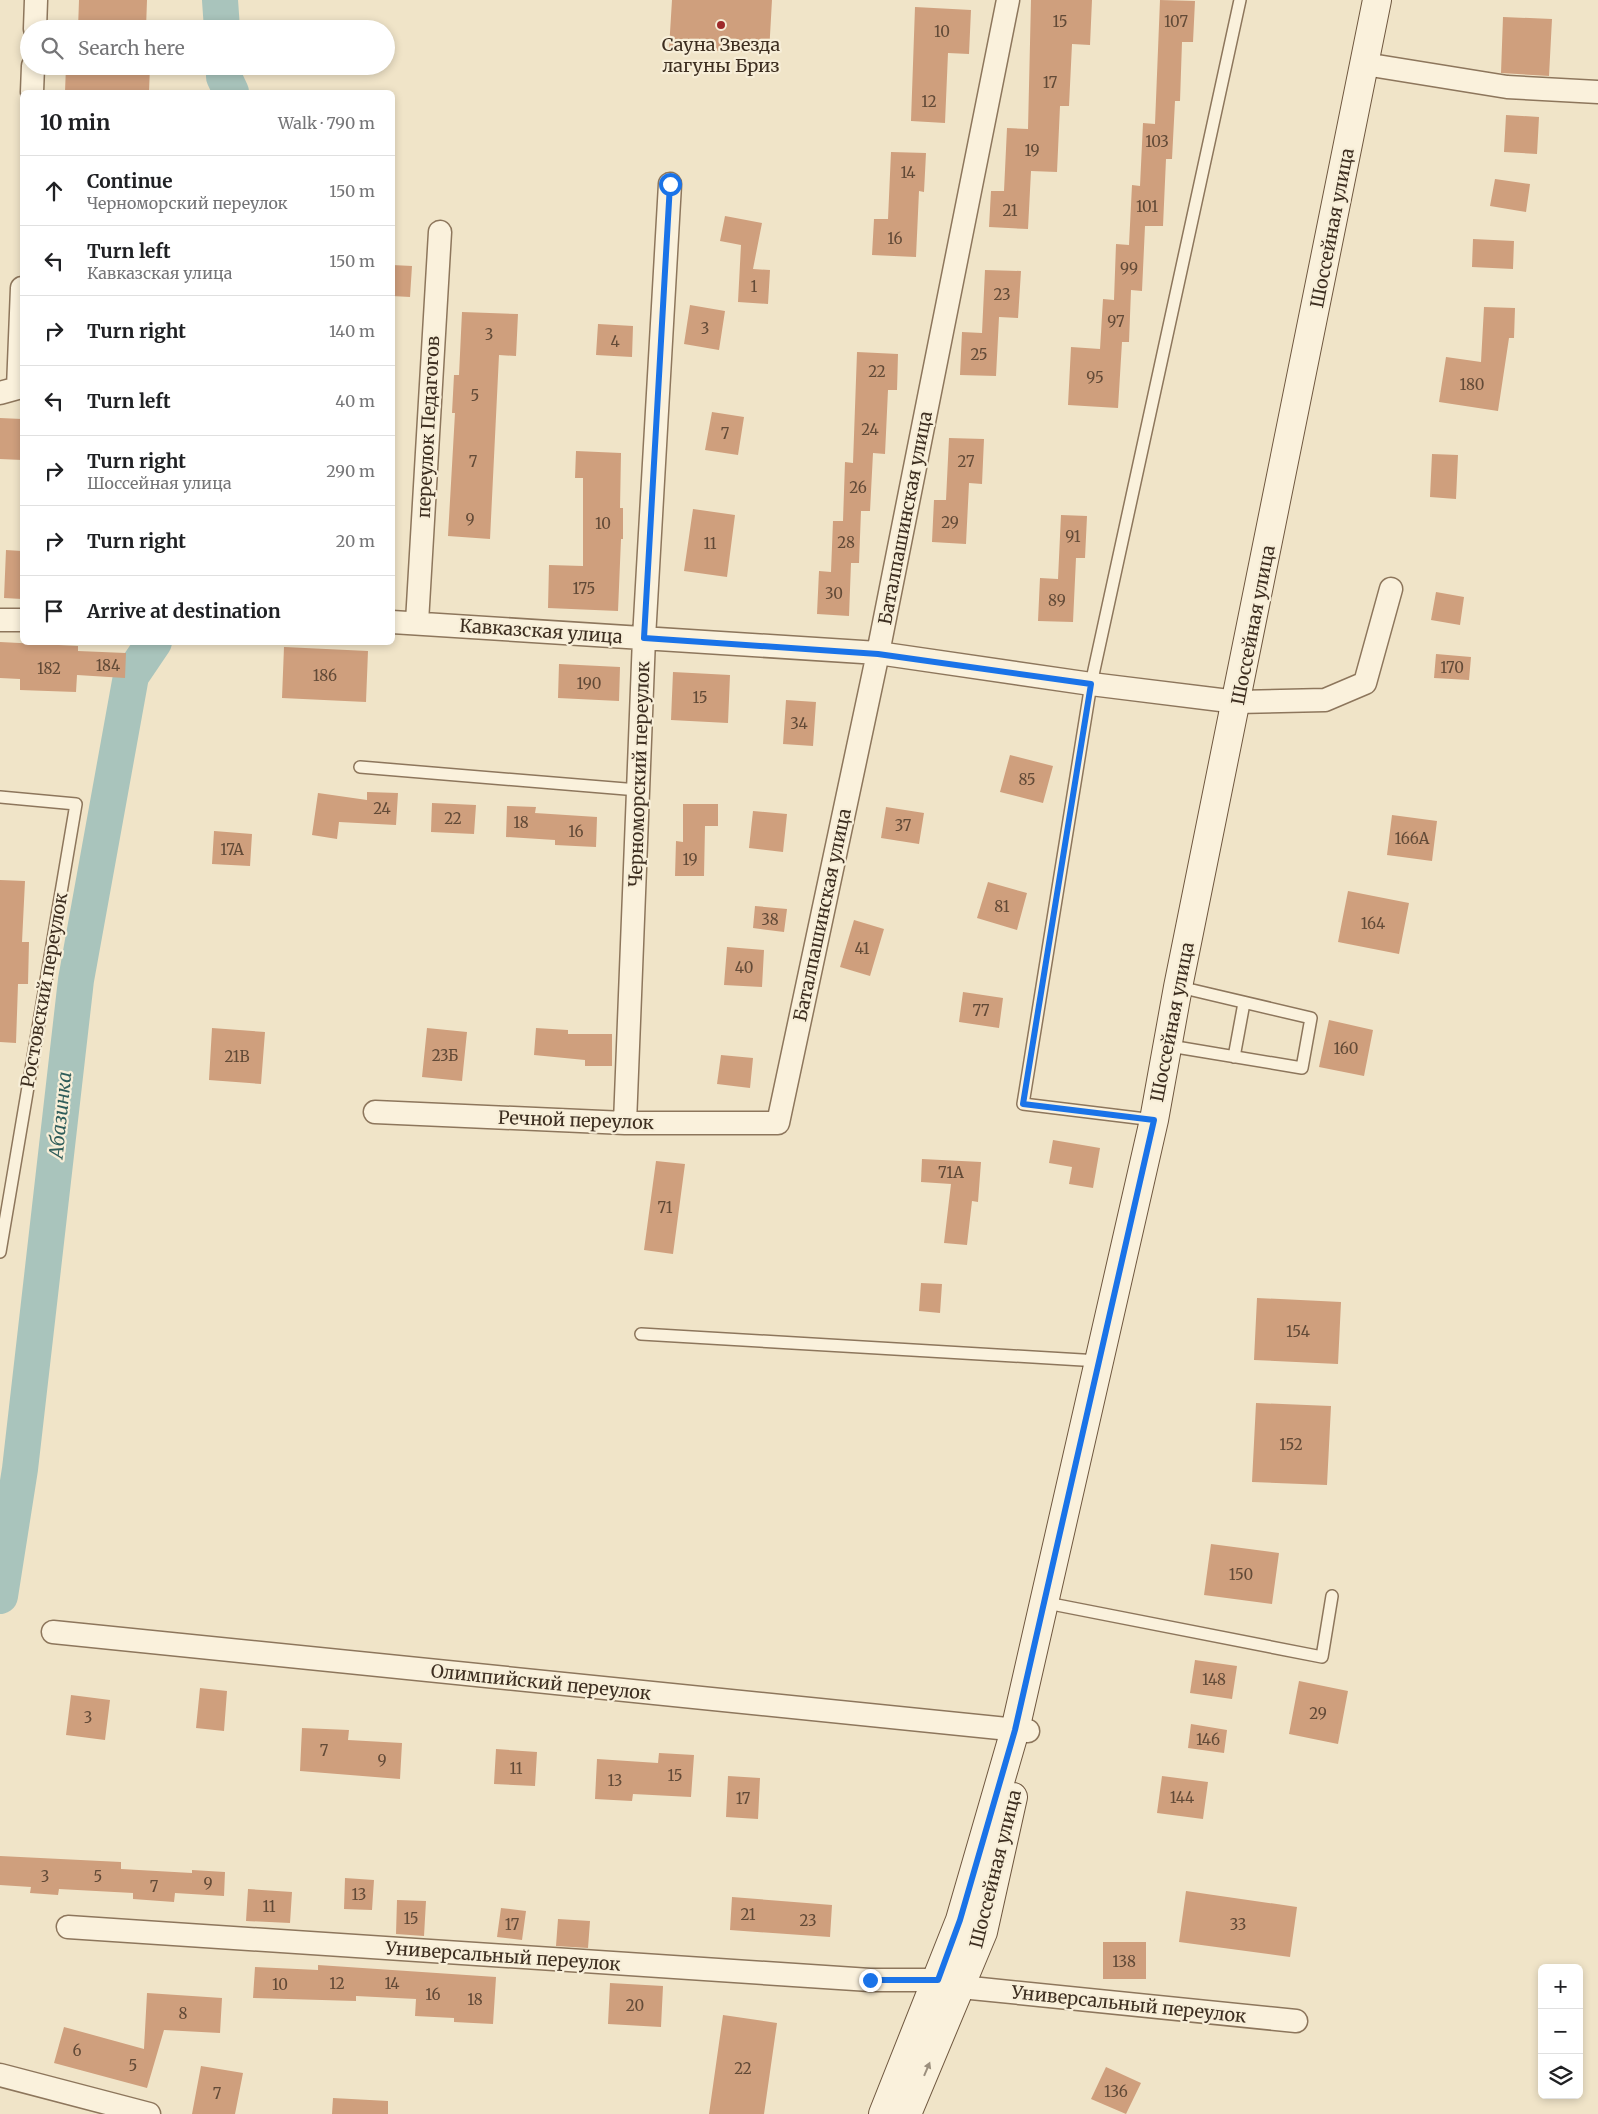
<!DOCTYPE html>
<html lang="en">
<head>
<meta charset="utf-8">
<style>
	body { margin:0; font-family:Merriweather,serif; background:#f2f2f2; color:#202124 }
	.controls { position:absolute; right:15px; bottom:15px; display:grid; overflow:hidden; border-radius:8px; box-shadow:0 2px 8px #0003 }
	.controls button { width:45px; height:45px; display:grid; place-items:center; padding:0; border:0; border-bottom:1px solid #e0e0e0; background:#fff; color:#202124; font:25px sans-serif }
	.stop { position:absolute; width:15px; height:15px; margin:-11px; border:4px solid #1a73e8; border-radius:50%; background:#fff }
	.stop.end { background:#1a73e8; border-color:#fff; box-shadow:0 1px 5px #0008 }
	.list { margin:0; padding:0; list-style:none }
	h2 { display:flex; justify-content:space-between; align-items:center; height:65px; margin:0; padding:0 20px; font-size:21px }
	h2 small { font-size:16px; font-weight:400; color:#757577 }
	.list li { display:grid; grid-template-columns:32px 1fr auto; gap:15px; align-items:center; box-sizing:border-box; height:70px; padding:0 20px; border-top:1px solid #e0e0e0 }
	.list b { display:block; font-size:19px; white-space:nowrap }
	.list p { margin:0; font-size:16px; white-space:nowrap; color:#757577 }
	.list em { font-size:16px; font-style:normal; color:#757577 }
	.icon { flex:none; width:28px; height:28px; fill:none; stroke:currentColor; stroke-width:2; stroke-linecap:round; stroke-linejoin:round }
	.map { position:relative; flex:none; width:1598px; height:2114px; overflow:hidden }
	.search { position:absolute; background:#fff; box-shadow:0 2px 8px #0003; left:20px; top:20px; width:375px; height:55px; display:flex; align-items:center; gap:12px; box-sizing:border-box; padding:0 18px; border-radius:28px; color:#757577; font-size:19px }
	.panel { position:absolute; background:#fff; box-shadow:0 2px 8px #0003; left:20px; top:90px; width:375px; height:555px; border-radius:8px }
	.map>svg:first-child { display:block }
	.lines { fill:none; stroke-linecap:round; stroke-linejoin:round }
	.river { stroke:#a9c4bc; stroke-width:36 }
	.building { fill:#cf9f7d }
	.lane-casing { stroke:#8d765c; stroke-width:14 }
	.street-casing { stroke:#8d765c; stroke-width:25 }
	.secondary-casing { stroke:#6f573f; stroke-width:30 }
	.lane { stroke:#faf1dc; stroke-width:11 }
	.street { stroke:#faf1dc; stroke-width:22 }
	.secondary { stroke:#faf1dc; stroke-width:28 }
	.oneway { fill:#9c907e }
	.route { stroke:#1a73e8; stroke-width:6 }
	.poi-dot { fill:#9e2a2b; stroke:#f7eed8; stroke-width:2 }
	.labels { text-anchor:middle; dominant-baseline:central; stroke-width:4.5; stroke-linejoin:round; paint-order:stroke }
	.number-label { font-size:15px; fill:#624a37 }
	.poi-label { font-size:18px; fill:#3d2e20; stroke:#f7eed8 }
	.street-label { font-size:18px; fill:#3d2e20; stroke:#f7eed8 }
	.water-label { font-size:19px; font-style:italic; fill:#2f5d5a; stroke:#f7eed8 }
</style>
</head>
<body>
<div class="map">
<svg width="1598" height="2114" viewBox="0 0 1598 2114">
	<rect width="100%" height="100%" fill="#f0e4c8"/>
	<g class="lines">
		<path class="river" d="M220,0l2,29
			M224,66v11l7,15
			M0,1596l20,-127 56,-489 55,-304 23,-34"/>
	</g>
	<path class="building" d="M79,0h68l-1,29h-68z
		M672,0h100l-3,53 -100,-4z
		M1031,0h61l-2,45 -18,-1 -3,62h-9l-3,66 -26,-1 -3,58 -39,-2 2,-36h13l3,-63 21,1z
		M1160,0l35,1 -2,41h-11l-2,59h-5l-3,58h-6l-3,67h-18l-3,65 -11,-1 -2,52h-7l-4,66 -50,-3 3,-58 29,2 3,-50 11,1 2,-56 13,1 3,-60 8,1 3,-63 12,1z
		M915,7l56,3 -2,44 -21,-1 -3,70 -34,-2z
		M1503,17l49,2 -3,57 -48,-3z
		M66,66h84l-1,26h-84z
		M1506,115l33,2 -2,37 -33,-2z
		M891,152l35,1 -2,39 -5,-1 -3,66 -44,-2 2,-36h14z
		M1495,179l35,5 -4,28 -36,-6z
		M725,216l37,7 -9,46 17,1 -2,34 -30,-2 3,-57 -21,-4z
		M1473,239l41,2 -1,28 -41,-2z
		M392,265l20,1 -2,31 -18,-1z
		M985,270l36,1 -3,47 -19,-1 -3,59 -36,-1 2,-43 20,1z
		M690,305l35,6 -6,39 -35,-6z
		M1484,307l31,1 -1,30h-5l-11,73 -59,-9 7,-45 35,5z
		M462,312l56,2 -2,42 -17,-1 -9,184 -42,-3 7,-123h-3l2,-38h5z
		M598,324l35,2 -1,31 -36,-2z
		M857,352l41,2 -1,36h-9l-3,64 -12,-1 -3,58h-9l-2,52h-8l-2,53 -32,-2 2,-43 12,1 2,-51h10l2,-59 8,1z
		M712,412l32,5 -6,38 -33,-5z
		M0,418l22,1v41l-22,-1z
		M949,438l35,1 -2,45 -13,-1 -3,61 -34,-2 2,-42h12z
		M576,451l45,2 -1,55h3v31h-2l-3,72 -70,-3 1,-43 34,1v-88h-8z
		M1432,454l26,1 -2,44 -26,-2z
		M693,509l42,6 -8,62 -43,-6z
		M1061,515l26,1 -2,42h-9l-3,64 -35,-1 2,-43 18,1z
		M6,550l16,1v48l-18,-1z
		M1436,592l28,5 -4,28 -29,-5z
		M0,642l78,4v5l48,2 -1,25 -48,-3 -1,17 -56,-2v-11l-20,-1z
		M284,647l84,4 -2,51 -84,-4z
		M1436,654l35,3 -2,23 -35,-2z
		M559,664l61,3 -1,34 -61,-3z
		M673,672l57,3 -2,48 -57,-3z
		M786,700l30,2 -3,44 -30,-2z
		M1010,755l43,11 -10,37 -43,-11z
		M367,792l31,1 -2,32 -57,-3 -2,17 -25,-4 6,-42 49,7z
		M432,803l44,2 -2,29 -43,-2z
		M683,804h35v22h-13l-1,50h-29l1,-35 7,1z
		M507,806l29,1 -1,6 62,4 -1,30 -41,-2v-5l-49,-3z
		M886,807l38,6 -5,31 -38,-6z
		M753,811l34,3 -4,38 -34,-4z
		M1392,815l45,6 -5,40 -45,-6z
		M214,831l38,3 -2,32 -38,-2z
		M0,880l25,1 -3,61h7l-1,42h-10l-2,59 -16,-1z
		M988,882l39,11 -10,37 -40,-12z
		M1348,891l61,12 -10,51 -61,-12z
		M755,906l32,3 -3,23 -31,-4z
		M854,920l30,9 -14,47 -30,-9z
		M727,947l37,3 -2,37 -38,-2z
		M963,992l40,6 -4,30 -40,-6z
		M1329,1020l44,10 -9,46 -45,-9z
		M212,1028l53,4 -4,52 -52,-4z
		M427,1028l40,4 -5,49 -40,-4z
		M536,1028l32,2v4h44v32h-27v-6l-51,-5z
		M721,1055l32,3 -3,30 -33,-4z
		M1053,1140l47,8 -7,40 -24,-4 3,-17 -23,-4z
		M922,1159l59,3 -3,40 -6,-1 -5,44 -23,-2 7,-59 -30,-2z
		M656,1161l29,3 -12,90 -29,-4z
		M921,1283l21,1 -2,29 -21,-2z
		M1257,1298l84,4 -3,62 -84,-4z
		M1256,1403l75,3 -4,79 -75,-3z
		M1211,1544l68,9 -7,51 -68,-9z
		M1195,1660l42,6 -5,33 -42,-6z
		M1299,1681l49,10 -10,53 -49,-10z
		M200,1688l27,3 -3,40 -28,-3z
		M71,1695l39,5 -5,40 -39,-5z
		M1191,1724l36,6 -3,23 -36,-5z
		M302,1728l47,2 -1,10 54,3 -2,36 -100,-8z
		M496,1749l41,3 -2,34 -41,-2z
		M659,1753l35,2 -3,42 -58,-3 -1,7 -37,-2 2,-40 61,4z
		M728,1776l32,2 -2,41 -32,-2z
		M1162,1776l46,6 -5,37 -46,-6z
		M0,1856l121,6v7l71,4v-3l33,2 -1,24 -49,-3 -1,9 -41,-3v-6l-74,-4 -1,6 -28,-2 1,-6 -31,-2z
		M345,1878l29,2 -2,30 -28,-1z
		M248,1889l44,3 -2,31 -44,-2z
		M1186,1891l111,16 -7,50 -111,-15z
		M732,1897l100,8 -2,32 -100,-7z
		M397,1900l29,1 -2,35 -28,-2z
		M501,1908l25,3 -4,29 -25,-3z
		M558,1919l32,2 -2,27 -32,-2z
		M1103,1942h43v37h-43z
		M318,1965l178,12 -3,47 -39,-2v-4l-39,-2 1,-17 -60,-3v5l-103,-3 2,-31 63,3z
		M610,1983l53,3 -2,41 -53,-3z
		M147,1993l75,5 -2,35 -56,-3 -17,58 -93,-25 10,-36 80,22z
		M723,2015l54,8 -13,91h-55z
		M201,2066l42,7 -8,41h-43z
		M1106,2067l35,16 -15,31 -35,-15z
		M333,2098l55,3v13h-56z"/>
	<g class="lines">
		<defs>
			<path id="lane" d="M360,767l278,23
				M0,797l76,7 -76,448
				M1176,1047l126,21 9,-50 -123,-29
				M1234,1057l10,-54
				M1154,1120l-131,-16 68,-420 149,-684
				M641,1334l458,27
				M1057,1605l265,52 10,-61"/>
			<path id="street" d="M35,29l1,-29
				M1377,66l130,21 91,5
				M32,92l1,-26
				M0,393l18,-5 4,-100
				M0,620h22
				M392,622l486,31 213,31 146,18 88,-2 40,-17 26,-94
				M417,622l23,-390
				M375,1112l250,11h153l100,-470 130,-653
				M625,1123l19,-485 26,-454
				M53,1632l975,99
				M68,1927l802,53h68
				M961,1987l335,34
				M0,2075l149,39"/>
			<path id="secondary" d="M883,2114l77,-194 55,-190 139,-610 24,-133 199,-987
				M907,2114l76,-182 30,-135"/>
		</defs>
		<use href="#lane" class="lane-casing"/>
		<use href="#street" class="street-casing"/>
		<use href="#secondary" class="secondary-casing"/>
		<use href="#lane" class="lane"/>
		<use href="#street" class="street"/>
		<use href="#secondary" class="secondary"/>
	</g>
	<defs><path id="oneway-solid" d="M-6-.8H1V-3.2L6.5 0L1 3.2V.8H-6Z" transform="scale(1.25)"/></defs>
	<use class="oneway" href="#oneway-solid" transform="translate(927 2069) rotate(-67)"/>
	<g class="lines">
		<path class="route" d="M670,184l-26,454 234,16 213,30 -68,420 131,16 -139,610 -55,190 -22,60h-68"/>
	</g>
	<circle class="poi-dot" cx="721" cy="25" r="5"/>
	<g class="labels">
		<g class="number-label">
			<text x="1060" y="21">15</text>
			<text x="1176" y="21">107</text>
			<text x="942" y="31">10</text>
			<text x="1050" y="82">17</text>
			<text x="929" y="101">12</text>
			<text x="1157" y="141">103</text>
			<text x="1032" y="150">19</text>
			<text x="908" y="172">14</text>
			<text x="1147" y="206">101</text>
			<text x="1010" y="210">21</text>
			<text x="895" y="238">16</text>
			<text x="1129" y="268">99</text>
			<text x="754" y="286">1</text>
			<text x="1002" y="294">23</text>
			<text x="1116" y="321">97</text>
			<text x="705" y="328">3</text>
			<text x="489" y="334">3</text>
			<text x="615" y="341">4</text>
			<text x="979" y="354">25</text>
			<text x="877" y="371">22</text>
			<text x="1095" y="377">95</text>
			<text x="1472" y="384">180</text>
			<text x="475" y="395">5</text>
			<text x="870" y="429">24</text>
			<text x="725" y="433">7</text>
			<text x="473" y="461">7</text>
			<text x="966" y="461">27</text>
			<text x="858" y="487">26</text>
			<text x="470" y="519">9</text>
			<text x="950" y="522">29</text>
			<text x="603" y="523">10</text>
			<text x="1073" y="536">91</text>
			<text x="846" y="542">28</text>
			<text x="710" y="543">11</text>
			<text x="584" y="588">175</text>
			<text x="834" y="593">30</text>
			<text x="1057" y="600">89</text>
			<text x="108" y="665">184</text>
			<text x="1452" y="667">170</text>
			<text x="49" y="668">182</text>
			<text x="325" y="675">186</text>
			<text x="589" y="683">190</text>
			<text x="700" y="697">15</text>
			<text x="799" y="723">34</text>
			<text x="1027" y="779">85</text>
			<text x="382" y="808">24</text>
			<text x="453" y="818">22</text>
			<text x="521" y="822">18</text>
			<text x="903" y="825">37</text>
			<text x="576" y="831">16</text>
			<text x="1412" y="838">166А</text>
			<text x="232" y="849">17А</text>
			<text x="690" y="859">19</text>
			<text x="1002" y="906">81</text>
			<text x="770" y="919">38</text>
			<text x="1373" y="923">164</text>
			<text x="862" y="948">41</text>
			<text x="744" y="967">40</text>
			<text x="981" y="1010">77</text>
			<text x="1346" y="1048">160</text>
			<text x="445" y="1055">23Б</text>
			<text x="237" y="1056">21В</text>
			<text x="951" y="1172">71А</text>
			<text x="665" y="1207">71</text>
			<text x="1298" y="1331">154</text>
			<text x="1291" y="1444">152</text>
			<text x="1241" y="1574">150</text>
			<text x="1214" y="1679">148</text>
			<text x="1318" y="1713">29</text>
			<text x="88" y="1717">3</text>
			<text x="1208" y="1739">146</text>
			<text x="324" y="1750">7</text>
			<text x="382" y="1760">9</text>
			<text x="516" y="1768">11</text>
			<text x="675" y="1775">15</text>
			<text x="615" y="1780">13</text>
			<text x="1182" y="1797">144</text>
			<text x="743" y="1798">17</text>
			<text x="45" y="1876">3</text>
			<text x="98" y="1876">5</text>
			<text x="208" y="1883">9</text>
			<text x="154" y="1886">7</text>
			<text x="359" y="1894">13</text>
			<text x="269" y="1906">11</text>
			<text x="748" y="1914">21</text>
			<text x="411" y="1918">15</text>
			<text x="808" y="1920">23</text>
			<text x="512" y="1924">17</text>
			<text x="1238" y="1924">33</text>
			<text x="1124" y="1961">138</text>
			<text x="337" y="1983">12</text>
			<text x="392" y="1983">14</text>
			<text x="280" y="1984">10</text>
			<text x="433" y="1994">16</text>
			<text x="475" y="1999">18</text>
			<text x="635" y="2005">20</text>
			<text x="183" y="2013">8</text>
			<text x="77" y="2050">6</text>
			<text x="133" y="2065">5</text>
			<text x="743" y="2068">22</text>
			<text x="1116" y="2091">136</text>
			<text x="217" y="2093">7</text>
		</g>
		<g class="poi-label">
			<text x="721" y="44">Сауна Звезда<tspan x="721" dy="21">лагуны Бриз</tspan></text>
		</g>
		<g class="street-label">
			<text transform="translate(1332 228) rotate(-79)">Шоссейная улица</text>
			<text transform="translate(428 427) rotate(-87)">переулок Педагогов</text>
			<text transform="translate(905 518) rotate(-79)">Баталпашинская улица</text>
			<text transform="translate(1253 625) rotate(-79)">Шоссейная улица</text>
			<text transform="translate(541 631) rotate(4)">Кавказская улица</text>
			<text transform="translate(639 774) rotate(-88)">Черноморский переулок</text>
			<text transform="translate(822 915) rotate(-78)">Баталпашинская улица</text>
			<text transform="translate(44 990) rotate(-80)">Ростовский переулок</text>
			<text transform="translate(1172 1022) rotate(-79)">Шоссейная улица</text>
			<text transform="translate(576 1120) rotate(2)">Речной переулок</text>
			<text transform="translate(541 1682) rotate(6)">Олимпийский переулок</text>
			<text transform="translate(995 1869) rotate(-76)">Шоссейная улица</text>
			<text transform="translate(503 1956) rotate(4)">Универсальный переулок</text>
			<text transform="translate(1129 2004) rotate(6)">Универсальный переулок</text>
		</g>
		<g class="water-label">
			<text transform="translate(60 1115) rotate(-84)">Абазинка</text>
		</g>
	</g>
</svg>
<div class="controls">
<button>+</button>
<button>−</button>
<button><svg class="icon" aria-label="layers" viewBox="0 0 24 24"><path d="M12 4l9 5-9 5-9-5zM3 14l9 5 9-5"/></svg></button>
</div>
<div class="stop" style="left:670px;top:184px"></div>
<div class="stop end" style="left:870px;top:1980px"></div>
<div class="search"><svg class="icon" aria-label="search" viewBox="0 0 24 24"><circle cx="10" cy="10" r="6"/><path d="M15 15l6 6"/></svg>Search here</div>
<section class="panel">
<h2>10 min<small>Walk · 790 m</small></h2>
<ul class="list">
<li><svg class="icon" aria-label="ahead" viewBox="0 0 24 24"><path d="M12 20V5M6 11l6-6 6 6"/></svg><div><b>Continue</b><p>Черноморский переулок</p></div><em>150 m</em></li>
<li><svg class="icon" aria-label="left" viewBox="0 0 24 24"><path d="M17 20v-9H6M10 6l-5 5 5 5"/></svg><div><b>Turn left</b><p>Кавказская улица</p></div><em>150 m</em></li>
<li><svg class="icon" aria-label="right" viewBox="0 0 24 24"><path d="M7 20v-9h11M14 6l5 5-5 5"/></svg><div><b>Turn right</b></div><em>140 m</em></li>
<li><svg class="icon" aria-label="left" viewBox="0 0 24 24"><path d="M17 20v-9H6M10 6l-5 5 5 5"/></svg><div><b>Turn left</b></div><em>40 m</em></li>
<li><svg class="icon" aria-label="right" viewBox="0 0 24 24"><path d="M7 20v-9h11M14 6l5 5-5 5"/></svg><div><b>Turn right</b><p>Шоссейная улица</p></div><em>290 m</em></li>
<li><svg class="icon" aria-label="right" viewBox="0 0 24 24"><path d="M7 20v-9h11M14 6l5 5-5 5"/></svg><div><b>Turn right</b></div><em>20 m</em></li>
<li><svg class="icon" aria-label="arrive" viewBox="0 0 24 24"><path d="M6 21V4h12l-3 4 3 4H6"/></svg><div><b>Arrive at destination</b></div></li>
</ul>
</section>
</div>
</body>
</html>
